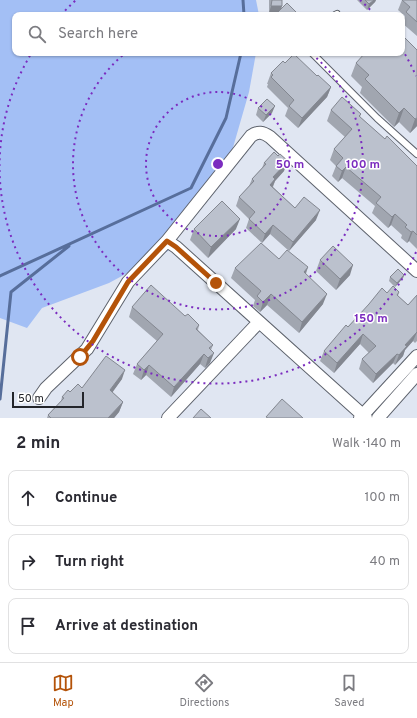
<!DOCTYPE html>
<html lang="en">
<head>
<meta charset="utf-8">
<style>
	body { margin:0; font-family:Overpass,sans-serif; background:#f7f7f7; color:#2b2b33 }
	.scale { position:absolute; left:12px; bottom:10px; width:72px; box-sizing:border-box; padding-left:4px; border:2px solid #23252a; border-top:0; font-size:11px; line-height:14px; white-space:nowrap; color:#23252a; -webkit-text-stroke:3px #fff; paint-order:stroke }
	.stop { position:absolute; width:12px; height:12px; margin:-9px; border:3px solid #b45309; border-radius:50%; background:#fff }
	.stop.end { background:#b45309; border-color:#fff; box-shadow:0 1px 4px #0008 }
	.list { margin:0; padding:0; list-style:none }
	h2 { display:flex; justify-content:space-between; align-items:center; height:52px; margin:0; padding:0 16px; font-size:17px }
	h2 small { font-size:13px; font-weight:400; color:#7c7c81 }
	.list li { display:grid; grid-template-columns:26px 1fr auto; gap:12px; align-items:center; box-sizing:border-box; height:56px; margin:0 8px 8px; padding:0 8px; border:1px solid #e1e1e2; border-radius:8px }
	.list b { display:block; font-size:15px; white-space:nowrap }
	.list em { font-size:13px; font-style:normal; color:#7c7c81 }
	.icon { flex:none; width:22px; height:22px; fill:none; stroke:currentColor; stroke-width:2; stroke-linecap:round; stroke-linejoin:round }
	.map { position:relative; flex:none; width:417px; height:418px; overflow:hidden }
	.search { position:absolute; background:#fff; box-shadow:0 1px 3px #0004; left:12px; right:12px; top:12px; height:44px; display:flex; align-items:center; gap:10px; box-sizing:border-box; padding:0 14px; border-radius:8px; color:#7c7c81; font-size:15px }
	.sheet { height:244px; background:#fff }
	nav { display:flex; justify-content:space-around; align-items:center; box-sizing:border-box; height:56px; border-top:1px solid #e1e1e2; background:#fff; font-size:11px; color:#7c7c81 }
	nav a { display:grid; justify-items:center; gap:2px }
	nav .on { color:#b45309 }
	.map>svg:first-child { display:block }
	.green { fill:#a3bff5 }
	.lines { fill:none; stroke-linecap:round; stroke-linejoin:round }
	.stream { stroke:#576e9b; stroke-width:3 }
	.lane-casing { stroke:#5d626c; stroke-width:8 }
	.street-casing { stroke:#5d626c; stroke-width:14 }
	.lane { stroke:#fff; stroke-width:6 }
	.street { stroke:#fff; stroke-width:12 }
	.wall { fill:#a1a6b0 }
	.shaded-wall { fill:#838790 }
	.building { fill:#bbc1cd; stroke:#838790 }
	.route { stroke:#b45309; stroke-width:5 }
	.ring { fill:none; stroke:#7b2cbf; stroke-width:2; stroke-dasharray:2 4 }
	.centre { fill:#7b2cbf; stroke:#fff; stroke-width:2 }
	.ring-label { font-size:12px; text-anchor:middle; font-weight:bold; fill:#7b2cbf; stroke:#fff; stroke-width:3; stroke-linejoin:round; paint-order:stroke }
</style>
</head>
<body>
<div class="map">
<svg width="417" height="418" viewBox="0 0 417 418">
	<rect width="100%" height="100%" fill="#e0e6f2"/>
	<path class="green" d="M0,0h256l3,15h-244v38h241l-7,39 -17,59 -64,100 -59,32 -67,25 -15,20 -27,-10z"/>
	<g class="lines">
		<path class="stream" d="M243,0l1,15
			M0,276l191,-88 35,-70 15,-65
			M0,399l11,-107 58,-46"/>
		<defs>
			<path id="lane" d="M335,15l2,-1
				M312,53l65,65 40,36"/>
			<path id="street" d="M167,241l84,-105c7,-5 12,-4 19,1l147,134
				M39,398l7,-10 41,-39 41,-67 39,-41 9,6 190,171
				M168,418l91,-96
				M360,418l57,-62
				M378,418l39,-44"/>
		</defs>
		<use href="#lane" class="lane-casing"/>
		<use href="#street" class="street-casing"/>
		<use href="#lane" class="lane"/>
		<use href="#street" class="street"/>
	</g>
	<path class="wall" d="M269,0h13v6l-1,3 -5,5 -7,-1z
		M357,0h19l-1,2 -8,8z
		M402,0h15v36l-15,-13 3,-7 -7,-6z
		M402,53l15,73 -7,7 -11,-11 -5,5 -34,-34 2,-6 -11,-11 5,-13z
		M285,63l32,13 14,11 -4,10 -29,31 -13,-12 3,-8 -21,-21 1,-3h-1l4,-11z
		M258,108l14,5 -9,9 -7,-7z
		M331,110l30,4 -1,3 25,22 32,27v83l-8,-8 -2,2 -6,-5 1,-3 -11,-10 -3,3 -16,-15 3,-7 -33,-28 -4,4 -6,-6 4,-10 -6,-6 4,-11 11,-12 -18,-16z
		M264,163l20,8 -9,10 -2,6 22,21 21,12 -27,31 -19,-17 -8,9 -16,-15 3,-9 -13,-13 3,-9 10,-11 3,-7 10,-11z
		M194,229h42l-28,29 -18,-18z
		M279,259l29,8 -2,7 17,30 -24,29 -32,-28 -7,7 -7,-6 2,-6 -24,-22 4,-10z
		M320,260l30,15 -14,15 -20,-19z
		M404,275l-1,3 -8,9 -6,-6 1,-4z
		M399,292l-1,4 10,9 9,-10v46l-2,2 -2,-2 -8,9 -2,6 -8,9 -2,-2 -20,20 -14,-14 3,-10 7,-6 -9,-9 -26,29 -14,-12 4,-10 44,-45 1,-2 18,-11z
		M132,307l53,9 14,9 -1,5 15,15 -2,5 -1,13 -5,5 -5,-4 -29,33 -25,-22 -5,5 -8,-6 4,-10 20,-23 -28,-24z
		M122,379l-10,13 11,10 -4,10 -5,6h-67l1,-3 13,-14 1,-4 8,-5z"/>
	<path class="shaded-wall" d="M374,0h2l-1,2 -8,8 2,-6z
		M271,6h11l-3,8 -10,-1z
		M331,87l-4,10 -29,31 4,-10z
		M275,106l-3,7 -9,9 3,-7z
		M404,108l-5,14 -5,5 5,-14z
		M417,118v8l-7,7 5,-14z
		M288,161l-4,10 -9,10 -3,7 -5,6 6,-17z
		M346,167l-4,11 -4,4 4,-11z
		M320,210l-4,10 -27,31 4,-9z
		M395,214l-4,11 -3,3 4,-11z
		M240,219l-4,10 -28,29 3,-11z
		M273,225l-3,9 -8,9 3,-9z
		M413,231l-4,10 -2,2 4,-11z
		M353,265l-3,10 -14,15 4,-11z
		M308,267l-4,10v-5z
		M404,275l-1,3 -8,9 2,-4z
		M271,294l-4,11 -7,7 3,-10z
		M327,294l-4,10 -24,29 3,-11z
		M417,332l-4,9 -8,9 -2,6 -8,9 4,-10 6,-10z
		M363,334l-3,10 -26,29 3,-10z
		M214,353l-4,10 -5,5 3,-10z
		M204,354l-4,10 -29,33 3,-10z
		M397,354l-4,9 -20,20 3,-9z
		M149,365l-3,10 -5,5 3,-10z
		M125,370l-3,9 -15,21 3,-10z
		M123,402l-4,10 -5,6h-6z"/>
	<path class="building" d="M272,0h10v6h-11z
		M365,0h9l-5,4z
		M402,0h15v22l-11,-10 4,-5z
		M287,3l12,12h-24z
		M402,35l15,15v68l-2,1 -11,-11 -5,5 -34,-34 4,-4 -13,-12 9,-10h37z
		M294,54l23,22 1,-1 13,12 -29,31 -13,-12 5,-6 -23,-23 2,-2 -2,-2 12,-12 2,2z
		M342,97l19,17 -2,2 26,23 2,-3 30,30v69l-4,-4 -2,1 -6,-5 2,-2 -12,-11 -3,3 -16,-14 5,-6 -35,-30 -4,4 -6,-5 7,-8 -9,-9 18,-20 -21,-19z
		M267,99l8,7 -9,9 -8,-7z
		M274,152l4,4 2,-2 8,7 -15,16 2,2 -5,6 25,23 9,-11 16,13 -27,32 -20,-17 -8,9 -16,-15 6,-7 -16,-15 15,-16 -2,-2 14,-15 -2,-1z
		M222,201l18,18 -29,28 -17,-18z
		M261,243l18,16 8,-9 21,17 -4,5 23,22 -25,28 -31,-28 -8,8 -6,-6 4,-5 -26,-23z
		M333,246l20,19 -13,14 -20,-19z
		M398,269l6,6 -7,8 -7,-6z
		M151,285l34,31 3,-2 11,11 -3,4 17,16 -4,3 5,5 -6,5 -4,-4 -30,33 -25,-22 -5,5 -7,-6 26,-30 -31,-27z
		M393,286l6,6 -2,3 11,10 9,-10v37l-12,13 2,1 -8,9 -2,-1 -21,20 -14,-15 14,-13 -13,-12 -26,29 -13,-12 22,-26 2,2 21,-23 13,-16 5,5z
		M106,356l19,14 -15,20 13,12 -15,16h-57l-3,-3 16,-17 -2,-1 6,-7 2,2 8,-8 4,4z
		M282,399l21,19h-35l-2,-1z
		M201,409l10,9h-18z"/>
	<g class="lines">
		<path class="route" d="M80,357l13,-16 35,-59 39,-41 9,6 40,36"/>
	</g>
	<g class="ring">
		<circle cx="218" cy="164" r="72"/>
		<path d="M312 54A145 145 0 1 1 124 54"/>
		<path d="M416 252A217 217 0 1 1 31 54M61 15A217 217 0 0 1 76 0M360 0A217 217 0 0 1 375 15M402 49A217 217 0 0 1 416 76"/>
	</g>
	<circle cx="218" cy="164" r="6" class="centre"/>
	<g class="ring-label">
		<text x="290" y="168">50 m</text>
		<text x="363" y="168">100 m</text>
		<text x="371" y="322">150 m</text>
	</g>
</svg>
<div class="scale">50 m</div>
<div class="stop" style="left:80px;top:357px"></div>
<div class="stop end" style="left:216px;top:283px"></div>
<div class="search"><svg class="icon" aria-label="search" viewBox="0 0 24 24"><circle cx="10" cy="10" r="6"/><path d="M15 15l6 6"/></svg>Search here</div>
</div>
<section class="sheet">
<h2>2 min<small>Walk · 140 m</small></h2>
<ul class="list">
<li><svg class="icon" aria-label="ahead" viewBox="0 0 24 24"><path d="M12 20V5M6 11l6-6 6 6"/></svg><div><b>Continue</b></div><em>100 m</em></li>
<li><svg class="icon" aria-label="right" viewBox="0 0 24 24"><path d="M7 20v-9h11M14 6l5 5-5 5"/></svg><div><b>Turn right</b></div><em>40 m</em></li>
<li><svg class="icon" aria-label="arrive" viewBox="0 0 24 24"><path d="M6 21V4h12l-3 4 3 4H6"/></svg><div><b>Arrive at destination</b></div></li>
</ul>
</section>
<nav>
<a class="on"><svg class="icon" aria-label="map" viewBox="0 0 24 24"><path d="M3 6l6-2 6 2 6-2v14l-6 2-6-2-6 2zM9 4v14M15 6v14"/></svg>Map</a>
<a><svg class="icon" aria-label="directions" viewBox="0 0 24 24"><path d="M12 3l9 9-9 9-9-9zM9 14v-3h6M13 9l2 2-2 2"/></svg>Directions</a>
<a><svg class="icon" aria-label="saved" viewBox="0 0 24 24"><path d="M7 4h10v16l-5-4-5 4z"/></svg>Saved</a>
</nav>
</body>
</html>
